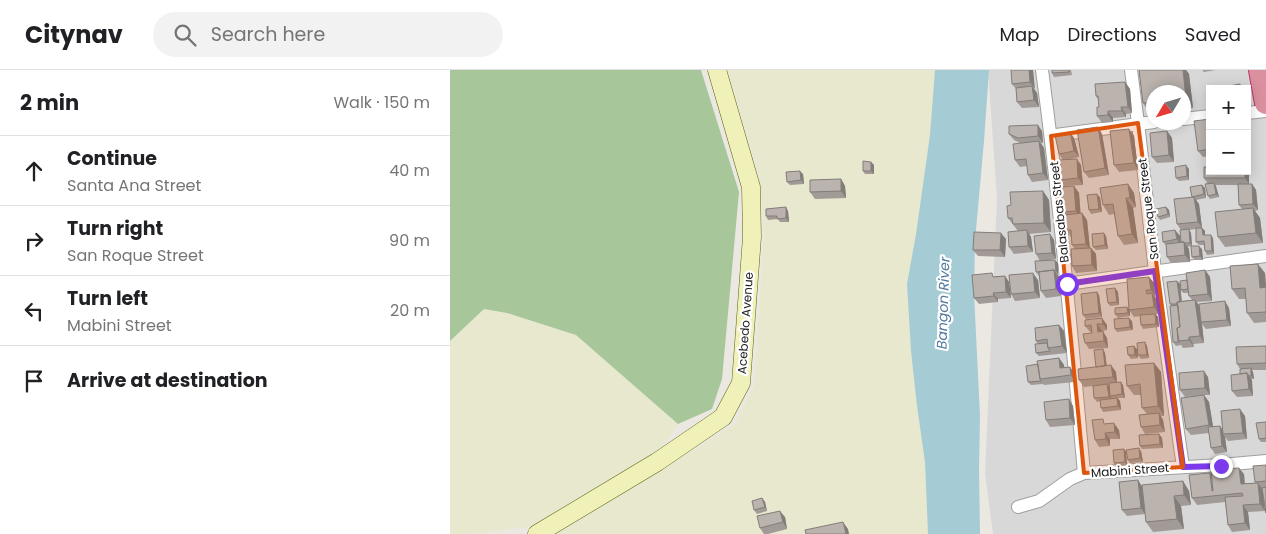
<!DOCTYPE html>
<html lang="en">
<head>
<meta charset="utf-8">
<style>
	body { margin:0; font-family:Poppins,sans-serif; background:#f2f2f2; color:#202124 }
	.controls { position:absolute; right:15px; top:15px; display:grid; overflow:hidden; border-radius:0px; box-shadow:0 2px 12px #0003 }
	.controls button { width:45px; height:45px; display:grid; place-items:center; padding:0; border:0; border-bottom:1px solid #e0e0e0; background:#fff; color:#202124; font:25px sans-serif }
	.compass { position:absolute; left:696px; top:15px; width:45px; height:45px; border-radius:50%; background:#fff; box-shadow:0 2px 12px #0003; rotate:232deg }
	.stop { position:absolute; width:15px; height:15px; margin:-11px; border:4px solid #7c3aed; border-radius:50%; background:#fff }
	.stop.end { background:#7c3aed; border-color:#fff; box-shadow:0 1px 5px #0008 }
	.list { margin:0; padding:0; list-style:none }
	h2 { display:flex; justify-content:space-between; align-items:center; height:65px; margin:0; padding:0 20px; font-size:21px }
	h2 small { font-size:16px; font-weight:400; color:#757577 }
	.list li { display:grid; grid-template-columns:32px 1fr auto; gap:15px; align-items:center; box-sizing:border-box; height:70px; padding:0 20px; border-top:1px solid #e0e0e0 }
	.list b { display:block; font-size:19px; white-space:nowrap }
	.list p { margin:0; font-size:16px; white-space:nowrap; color:#757577 }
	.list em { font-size:16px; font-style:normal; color:#757577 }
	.icon { flex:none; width:28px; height:28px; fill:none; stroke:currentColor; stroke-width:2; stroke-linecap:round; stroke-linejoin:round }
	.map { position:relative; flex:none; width:816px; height:464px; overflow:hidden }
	header { display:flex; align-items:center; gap:30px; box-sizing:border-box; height:70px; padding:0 25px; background:#fff; border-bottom:1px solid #e0e0e0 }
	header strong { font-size:24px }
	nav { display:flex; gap:28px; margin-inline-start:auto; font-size:18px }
	.search { width:350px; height:45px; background:#f2f2f2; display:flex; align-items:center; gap:12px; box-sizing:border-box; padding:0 18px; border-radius:28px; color:#757577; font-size:19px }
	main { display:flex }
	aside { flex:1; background:#fff }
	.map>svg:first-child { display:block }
	.residential { fill:#d9d8d8; fill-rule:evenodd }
	.farmland { fill:#e7e8ce }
	.forest { fill:#a7c69a }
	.water { fill:#a5cbd5 }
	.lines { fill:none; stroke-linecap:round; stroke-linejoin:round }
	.street-casing { stroke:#9f9f9f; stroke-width:14 }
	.secondary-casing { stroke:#5c6310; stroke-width:19 }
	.highway-casing { stroke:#c23567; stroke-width:24 }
	.street { stroke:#fff; stroke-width:12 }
	.secondary { stroke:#eff1b9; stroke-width:18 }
	.highway { stroke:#db909f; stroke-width:22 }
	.wall { fill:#a19a96 }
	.shaded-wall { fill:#837d7a }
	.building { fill:#bbb3ae; stroke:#837d7a }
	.route { stroke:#7c3aed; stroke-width:6 }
	.marked { fill:#de560d; fill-opacity:0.2; stroke:#de560d; stroke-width:4; stroke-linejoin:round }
	.labels { text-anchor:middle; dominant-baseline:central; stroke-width:4.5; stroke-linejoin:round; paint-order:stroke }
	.street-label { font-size:12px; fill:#1b1b1b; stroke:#fff }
	.water-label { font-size:14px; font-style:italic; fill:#527a9f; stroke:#fff }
</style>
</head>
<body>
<header>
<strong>Citynav</strong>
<div class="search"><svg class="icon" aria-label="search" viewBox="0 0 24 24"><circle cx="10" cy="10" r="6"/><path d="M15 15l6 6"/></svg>Search here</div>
<nav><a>Map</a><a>Directions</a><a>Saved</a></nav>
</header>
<main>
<aside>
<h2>2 min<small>Walk · 150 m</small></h2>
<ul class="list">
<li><svg class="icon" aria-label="ahead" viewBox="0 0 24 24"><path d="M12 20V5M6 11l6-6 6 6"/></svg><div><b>Continue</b><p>Santa Ana Street</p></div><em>40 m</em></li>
<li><svg class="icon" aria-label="right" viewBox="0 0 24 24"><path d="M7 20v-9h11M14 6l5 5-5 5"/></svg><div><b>Turn right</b><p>San Roque Street</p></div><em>90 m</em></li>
<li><svg class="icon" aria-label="left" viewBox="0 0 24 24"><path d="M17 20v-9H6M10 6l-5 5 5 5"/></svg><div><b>Turn left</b><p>Mabini Street</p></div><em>20 m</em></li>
<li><svg class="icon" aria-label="arrive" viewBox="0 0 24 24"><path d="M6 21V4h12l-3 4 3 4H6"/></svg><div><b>Arrive at destination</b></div></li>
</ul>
</aside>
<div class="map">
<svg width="816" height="464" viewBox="0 0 816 464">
	<rect width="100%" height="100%" fill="#ebe8e1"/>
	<path class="residential" d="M538,0h278v464h-273l-8,-60 12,-276zM760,19h37v82h-37zM704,22h30v30h-30z"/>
	<path class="farmland" d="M277,0h208l-5,65 -14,99 -9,50 4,67 6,55 8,56 3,72h-372l178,-109 20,-39 10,-151 -4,-57z
		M34,239l23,4 69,22 102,89 -26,39 -117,63 -65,8h-20v-193z"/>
	<path class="forest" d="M0,0h251l38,122 -17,187 -10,30 -34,15 -102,-89 -69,-22 -23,-4 -34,32z"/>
	<path class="water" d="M485,0h54l-5,71 -9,100 -1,52 6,123 -1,53 1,65h-52l-3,-72 -8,-56 -6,-55 -4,-67 9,-50 14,-99z"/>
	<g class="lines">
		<defs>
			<path id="street" d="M592,0c18,134 30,269 42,403
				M681,0l7,53 17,148 28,196
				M797,43l19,-2
				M734,49l26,-3
				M606,65l98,-13
				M617,214l199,-28
				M568,437l21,-6 31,-22 14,-6 137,-8 45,-4"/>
			<path id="secondary" d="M87,464l120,-72 66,-45 18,-34 11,-146 -1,-50 -34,-117"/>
			<path id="highway" d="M810,0l6,33"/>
		</defs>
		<use href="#street" class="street-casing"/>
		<use href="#secondary" class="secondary-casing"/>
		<use href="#highway" class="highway-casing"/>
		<use href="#street" class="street"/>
		<use href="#secondary" class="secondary"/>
		<use href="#highway" class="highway"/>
	</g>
	<path class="wall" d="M561,0h22l1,19 3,4 2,14 -17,1 -5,-6 -1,-13 -4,-5z
		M602,0h19l1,5 -18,2 -2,-4z
		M689,0h47l3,4 4,34 -9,1v-17h-30v21h-4l-7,-10z
		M752,0h14l-12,2z
		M675,12l5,7 2,24 -6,1v3l-13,1v4l-11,1 -5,-7 2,-9v-6l-3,-5z
		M760,49v37l-7,1 -5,-6z
		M679,59l5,7 4,34 -19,2 -5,-7z
		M592,61l1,12h-2l3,5 4,32 -16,2 -4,-7 -1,-9 -7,1 -5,-7 5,-17 -6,-3 -5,-6z
		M717,61l5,7 2,24 -17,1 -5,-6z
		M652,64l7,41 -20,3 -5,-6z
		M624,68l5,19 -8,2 10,6 2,20 -19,1 -4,-6 3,-20 -4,-6z
		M797,87l2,2v25h3l4,6 2,20 -3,1 5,7 3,25 -38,4 -7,-10 24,-28 -3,-4 -1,-20h-23l4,12 -9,2 -2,-3v-12l-4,-6 43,-7z
		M421,92l3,3v9h-9l-2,-3z
		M739,99v11l-10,1 -3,-3z
		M353,104l1,10 -14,1 -3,-3z
		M391,109l4,7 1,12 -31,1 -5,-7z
		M678,114l6,9 2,14 -3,1 5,35 -14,2 -6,-9 -4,-22 -5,1 -6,-10z
		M752,115l3,3 1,10 -10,2 3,4 3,24 3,3v4l8,3 1,16 -7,1 -2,-4 -1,-6h-5l-3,-3v-13l-7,1 2,3 1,13 -5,1 2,2 1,13 -19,1 -4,-6 -1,-12 -3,-3 12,-12 5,6 1,6v-12l-4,-6 15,-27z
		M624,116l5,7 1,21 2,-1 5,7 3,28h1l5,6 1,17 -21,2 -4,-7 3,-17 -3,-4 -1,-8 -5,-7v-15l-3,-3z
		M593,121l6,9 2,32 -22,2 2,3 2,15 -19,2 -5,-7 9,-16 -10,-13 3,-13z
		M650,127l2,15 -11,2 -2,-4z
		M716,137l3,3 1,7 -10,3 -2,-3z
		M338,141l1,11h-9l-2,-3 -10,1 -2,-4z
		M600,164l4,6 2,19 -12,2 14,2v11l-1,1 2,2 2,19 -15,2 -5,-7 -2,-15 -3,-4 4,-11 -4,-7z
		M656,166l2,13 -12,1 -3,-3z
		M556,169l-1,18 -27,-1 -5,-6z
		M752,179l1,11h-8l-3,-3z
		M755,200l5,7 2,24 -15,1 2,3 30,3 2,18 -25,3 -4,-5 2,19 -11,1 1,3 -11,1 -2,-3 -5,1 -3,-4 -2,-36 -1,-2 7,-23 3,3 2,17 10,-1 -3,-4 -1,-3h-5l-2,-3 6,-10z
		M815,203l1,14v35l-12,1 -7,-10 -1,-14h-7l-7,-10z
		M545,206h10l4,6 2,16 -13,1v3l-19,2 -5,-6z
		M699,207l5,6 1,14 2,3 2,14h-3l2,3 1,10 -16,2 -2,-4 -1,-9 -6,1 -4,-6v5l-12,2 -3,-4 14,-5z
		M588,210l2,18 -25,3 -4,-7z
		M665,218l3,4 1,13 -9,1 -2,-3z
		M647,222l2,3 3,22 -16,2 -3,-4z
		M652,248l5,7v5l-5,1 5,7 1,10 -19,1 -4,-6 7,-11h-2l-5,-6z
		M682,251l1,9 -16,2 -2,-3z
		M609,255l5,6 3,22 -28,3 -3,-3 2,-9 -2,-3z
		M695,272l2,4 2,12 -8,1 -3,-4z
		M816,276v24h-14l1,2 1,7h-3l2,17 -16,1 -5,-6 8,-17v-5l-3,-5z
		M653,279l2,4 2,13 9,6 1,10 6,3 2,13h-7l2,3 1,9 -18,2 -2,-4 -1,-7 -3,1 -3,-4 -1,-12 -9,1 -5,-7 17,-13z
		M687,279l1,9 -7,1 -3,-4z
		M609,288l5,7v2h6l4,6 1,9 -31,3 -1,-1 -12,1 -3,-3 10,-18z
		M704,293l7,9 3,44h-3l2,4 2,12 -20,2 -4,-7 6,-13 -5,-6 -1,-13h-7l-7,-9z
		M758,307l2,18h-6l5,7 4,25 7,-1 3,4 22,-14 2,23 -19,2 -3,-4 2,15 -12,2 -4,-6 -2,-15 -18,2 -5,-6 18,-34 -19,2 -5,-7z
		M619,329l4,7 2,19 -25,2 -4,-7z
		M816,352v20h-5l-2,-3z
		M657,354l12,6 1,9h-10v7l-11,1 -4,-7z
		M709,364l3,4 1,10 -21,1 -2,-3z
		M674,379l2,3 1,13 -11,2 -2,-4z
		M691,381l2,11 -13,1 -2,-3z
		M816,395v48l-3,-19 2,17 -17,1 2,18 -18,2 -4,-7 -3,-23 -28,3 -5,-7 18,-25 1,2 33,-1 1,10 10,-1v-1z
		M688,410l4,6 41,-5 6,10 2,14 -10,1 3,23 -31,3 -7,-10 -1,-8 -18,2 -5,-6z
		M312,428l3,4 2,9 -10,3 -3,-4z
		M335,447l2,12 -19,5h-4l-4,-6z"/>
	<path class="shaded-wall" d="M579,0h4l2,19 -5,-7z
		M733,0h3l3,4 4,34 -7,-10z
		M675,12l5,7 2,24 -4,-6z
		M582,16l5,7 2,14 -5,-7z
		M671,37l5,7v3l-4,-6z
		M658,41l5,7v4l-5,-7z
		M797,50l3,26 -3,-5z
		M588,55l4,6 1,12 -5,-7z
		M648,57l4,7 7,41 -4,-7z
		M679,59l5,7 4,34 -4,-7z
		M717,61l5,7 2,24 -5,-7z
		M620,62l4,6 5,19 -5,-6z
		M589,71l5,7 4,32 -5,-7z
		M797,87l2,2v25l-4,-6v-7h2z
		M627,89l4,6 2,20 -5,-7z
		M421,92l3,3v9l-3,-3z
		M736,95l3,4v11l-2,-4z
		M350,101l3,3 1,10 -3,-4z
		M391,109l4,7 1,12 -5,-7z
		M764,113l2,3 3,11 -3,-3z
		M678,114l6,9 2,14 -6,-9z
		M802,114l4,6 2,20 -5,-6z
		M752,115l3,3 1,10 -2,-4z
		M624,116l5,7 2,25 -5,-7z
		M593,121l6,9 2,32 -7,-9z
		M647,124l3,3 2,15 -3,-3z
		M744,127l5,7 3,24 -4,-6z
		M676,128l7,10 5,35 -6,-9z
		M336,137l2,4 1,11 -3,-4z
		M716,137l3,3 1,7 -2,-3z
		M803,138l7,10 3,25 -7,-10z
		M632,143l5,7 3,30 -4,-6z
		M752,158l3,3v8l-2,-4z
		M739,159l2,4 1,13 -2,-3z
		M577,160l4,7 2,15 -5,-6z
		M725,160l5,6 1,10 -4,-7z
		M551,163l5,6 -1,18 -5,-7z
		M654,163l2,3 2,13 -3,-4z
		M600,164l4,6 2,19 -4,-6z
		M761,165l2,3 1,16 -2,-3z
		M734,172l5,7 1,13 -5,-7z
		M749,176l3,3 1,11 -3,-4z
		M641,178l5,6 1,17 -5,-6z
		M605,190l3,3v11l-2,-3z
		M808,194l7,9 1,14 -6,1z
		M604,200l5,7 2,19 -5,-7z
		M755,200l5,7 2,24 -4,-7z
		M583,203l5,7 2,18 -5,-6z
		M555,206l4,6 2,16 -5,-6z
		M699,207l5,6 1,13 -4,-6z
		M727,211l3,3 2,23 -2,-4z
		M665,218l3,4 1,13 -2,-3z
		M647,222l2,3 3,22 -3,-4z
		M543,223l5,6v3l-4,-6z
		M702,223l5,7 2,14 -5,-7z
		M745,230l5,7 1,15 1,2 2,19 -4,-7z
		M775,231l4,7 2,18 -4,-6z
		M677,237l3,3v6l-2,-3z
		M705,244l3,3 1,10 -3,-3z
		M652,248l5,7v5l-4,-6z
		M679,248l3,3 1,9 -3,-3z
		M647,254l5,7 1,8 -5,-7z
		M609,255l5,6 3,22 -5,-7z
		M653,261l4,7 1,10 -4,-7z
		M739,267l4,7 1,3 -5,-7z
		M695,272l2,4 2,12 -2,-3z
		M684,276l3,3 1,9 -3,-3z
		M653,279l2,4 2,16 -2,-3z
		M609,288l5,7 1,9 -5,-6z
		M704,293l7,9 3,44 -6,-10z
		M661,295l5,7 1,12 -4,-7z
		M620,297l4,6 1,9 -4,-7z
		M801,298l2,4 1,7 -3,-3z
		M754,301l4,6 2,18 -5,-7z
		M797,303l5,7 1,16 -4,-7z
		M671,312l2,3 2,13 -3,-4z
		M657,314l3,4 1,12 -2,-3z
		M754,325l5,7 5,30 -5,-7z
		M667,328l3,3 1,9 -3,-4z
		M619,329l4,7 2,19 -5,-7z
		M790,339l5,7 2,23 -4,-6z
		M709,343l4,7 2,12 -5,-7z
		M664,353l5,7 1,9 -5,-7z
		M770,356l4,7 -1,1 2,3 2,15 -5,-6z
		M655,363l5,6v7l-4,-7z
		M709,364l3,4 1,10 -3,-4z
		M689,378l2,3 2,11 -3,-4z
		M674,379l2,3 1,13 -2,-3z
		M789,398l5,6 1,17 -4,-7z
		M688,410l4,7 3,27 -4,-6z
		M733,411l6,10 2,14 -7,-10z
		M808,413l5,7 2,21 -5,-7z
		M724,426l7,10 3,23 -7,-10z
		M312,428l3,4 2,9 -2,-4z
		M793,435l5,7 2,18 -5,-7z
		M330,441l5,6 2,12 -4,-7z
		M393,452l5,7 1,5h-3z"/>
	<path class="building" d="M561,0h18l1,12 -18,2z
		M602,0h17v2l-17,1z
		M689,0h44l3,28 -2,1v-7h-30v10l-11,1z
		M675,12l3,25h-7l1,4h-14v4l-11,1v-9h2l-1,-11h-2l-1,-12z
		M790,14l1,5h-12v-3z
		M582,16l2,14 -17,2 -1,-14z
		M760,49v30l-12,2 -4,-30z
		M588,55v11l-20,2 -9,-4v-8z
		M648,57l7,41 -21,4 -7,-42z
		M679,59l5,34 -20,2 -4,-34z
		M717,61l2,24 -17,2 -2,-24z
		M620,62l4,19 -15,3 -4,-19z
		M589,71l4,32 -15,2 -2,-16 -11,1 -2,-16z
		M627,89l1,19 -18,2 -2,-20z
		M413,91l8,1v9h-8z
		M736,95l1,11 -11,2 -1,-11z
		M754,97h6v4h35v7h-41z
		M350,101l1,9 -14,2 -1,-10z
		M391,109v12l-31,1v-12z
		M764,113l2,11 -8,2 -3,-12z
		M678,114l2,14h-4l6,36 -14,2 -5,-32 -10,1 -3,-17z
		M788,114h14l1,20 -14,1z
		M752,115l2,9 -12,3 -2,-10z
		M624,116l2,25 -13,1 -2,-25z
		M593,121l1,32 -31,1 -1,-6h-4l-1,-12 4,-1 -1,-13z
		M647,124l2,15 -10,1 -2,-15z
		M744,127l4,25 -21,2 -3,-25z
		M336,137v11l-9,1v-3h-11v-7z
		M716,137l2,7 -10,3 -2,-8z
		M803,138l3,25 -38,4 -3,-25z
		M632,143l4,31 -14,1 -1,-15h-5l-1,-15z
		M746,158h6l1,7h8l1,16h-7l-1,-10 -8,1z
		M739,159l1,14h-6v-1h-3l-1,-12z
		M577,160l1,16 -19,1 -1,-15z
		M725,160l2,9 -14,3 -1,-10z
		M524,162l27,1 -1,17h-27z
		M654,163l1,12 -12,2 -1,-13z
		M600,164l2,19 -16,1 -2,-18z
		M734,172l1,13 -18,2 -1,-13z
		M741,176h8l1,10 -8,1z
		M641,178l1,17 -20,1 -1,-17z
		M605,190l1,11 -2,-1 -18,2 -1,-11z
		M808,194l2,24 6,-1v25l-19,1 -2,-25 -13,1 -2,-23z
		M604,200l2,19 -15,2 -2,-19z
		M755,200l3,24 -19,2 -3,-23z
		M542,203l1,4 12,-1 1,16 -13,1 1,3 -20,2 -2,-23z
		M583,203l2,19 -24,2 -2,-19z
		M699,207l2,13h-5l1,4 5,-1 2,14 -25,3 -2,-31z
		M737,210l1,9 -7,1 -1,-9z
		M727,211l3,21h-3v2h-7l-3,-22z
		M665,218l2,14 -9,1 -2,-14z
		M647,222l2,21 -16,2 -2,-21z
		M745,230l5,36 -11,1v3l-11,1 -1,-13 3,-1 -3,-25z
		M775,231l2,19 -26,2 -2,-18z
		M728,235l2,22 -3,1 2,14h-6l-3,-36z
		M677,237l1,6 -13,1v-6z
		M705,244l1,10 -15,1 -1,-10z
		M652,248l1,6h-6l1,8 5,-1 1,10 -19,2 -2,-9 9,-1 -1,-8 -6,1v-6z
		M679,248l1,9 -15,2 -1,-10z
		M609,255l3,21 -14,2 -1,-9 -11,2 -1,-13z
		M695,272l2,13h-9l-1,-12z
		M597,273l1,5 2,3 -14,2 -1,-9z
		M684,276l1,9h-7l-1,-8z
		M816,276v17l-29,1 -1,-17z
		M653,279l2,17 -9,1 -2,-17z
		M609,288l1,10 10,-1 1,8 -31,4 -3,-18z
		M704,293l4,43 -16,2 -2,-24 -13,2 -2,-21z
		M588,294l2,15 1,2 -13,1 -2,-16z
		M661,295l2,12 -34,3 -1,-11z
		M801,298v8h-2l-2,-3 -7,1v-5z
		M754,301l1,17 -25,2 -1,-17z
		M797,303l2,16 -17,2 -1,-16z
		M671,312l1,12 -12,2 -1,-13z
		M657,314l2,13 -15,1 -1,-12z
		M754,325l5,30 -23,4 -5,-31z
		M667,328l1,8 -17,2 -1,-8z
		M619,329l1,19 -24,2 -2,-18z
		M790,339l3,24 -20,1 -2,-23z
		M709,343l1,12 -19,2 -2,-12z
		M653,349l1,5 10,-1 1,9 -10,1 1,6 -11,1 -3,-20z
		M816,352v16l-7,1 -3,-16z
		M770,356l2,20 -11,2 -3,-21z
		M709,364l1,10 -20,2 -1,-11z
		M689,378l1,10 -12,2 -2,-10z
		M674,379l1,13 -11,1 -1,-13z
		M816,395v16l-11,1 -2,-16z
		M789,398l2,16 17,-1 2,21 -17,1 2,18 -17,2 -3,-28 18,-1 -1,-3 -50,5 -3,-23 21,-2 2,18h1l-2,-21z
		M688,410l3,28 -19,2 -3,-28z
		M733,411l1,14 -10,1 3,23 -31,3 -4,-37z
		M816,417v26l-4,-25z
		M312,428l3,9 -11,3 -2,-9z
		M330,441l3,11 -23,6 -3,-12z
		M393,452l3,12h-40l-1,-4z"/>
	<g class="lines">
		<path class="route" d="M617,214l88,-13 28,196 38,-1"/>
	</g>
	<path class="marked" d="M688,53l45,344 -99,6 -33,-337z"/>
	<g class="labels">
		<g class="street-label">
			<text transform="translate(698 139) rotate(-97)">San Roque Street</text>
			<text transform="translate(609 142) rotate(-96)">Balasabas Street</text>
			<text transform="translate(295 253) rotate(-86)">Acebedo Avenue</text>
			<text transform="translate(680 400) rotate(-4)">Mabini Street</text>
		</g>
		<g class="water-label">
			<text transform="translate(493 233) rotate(-88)">Bangon River</text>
		</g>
	</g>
</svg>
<div class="controls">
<button>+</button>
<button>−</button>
</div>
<svg class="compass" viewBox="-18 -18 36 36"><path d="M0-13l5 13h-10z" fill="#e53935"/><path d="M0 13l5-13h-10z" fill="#757577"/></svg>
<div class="stop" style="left:617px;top:214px"></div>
<div class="stop end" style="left:771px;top:396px"></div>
</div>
</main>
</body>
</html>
